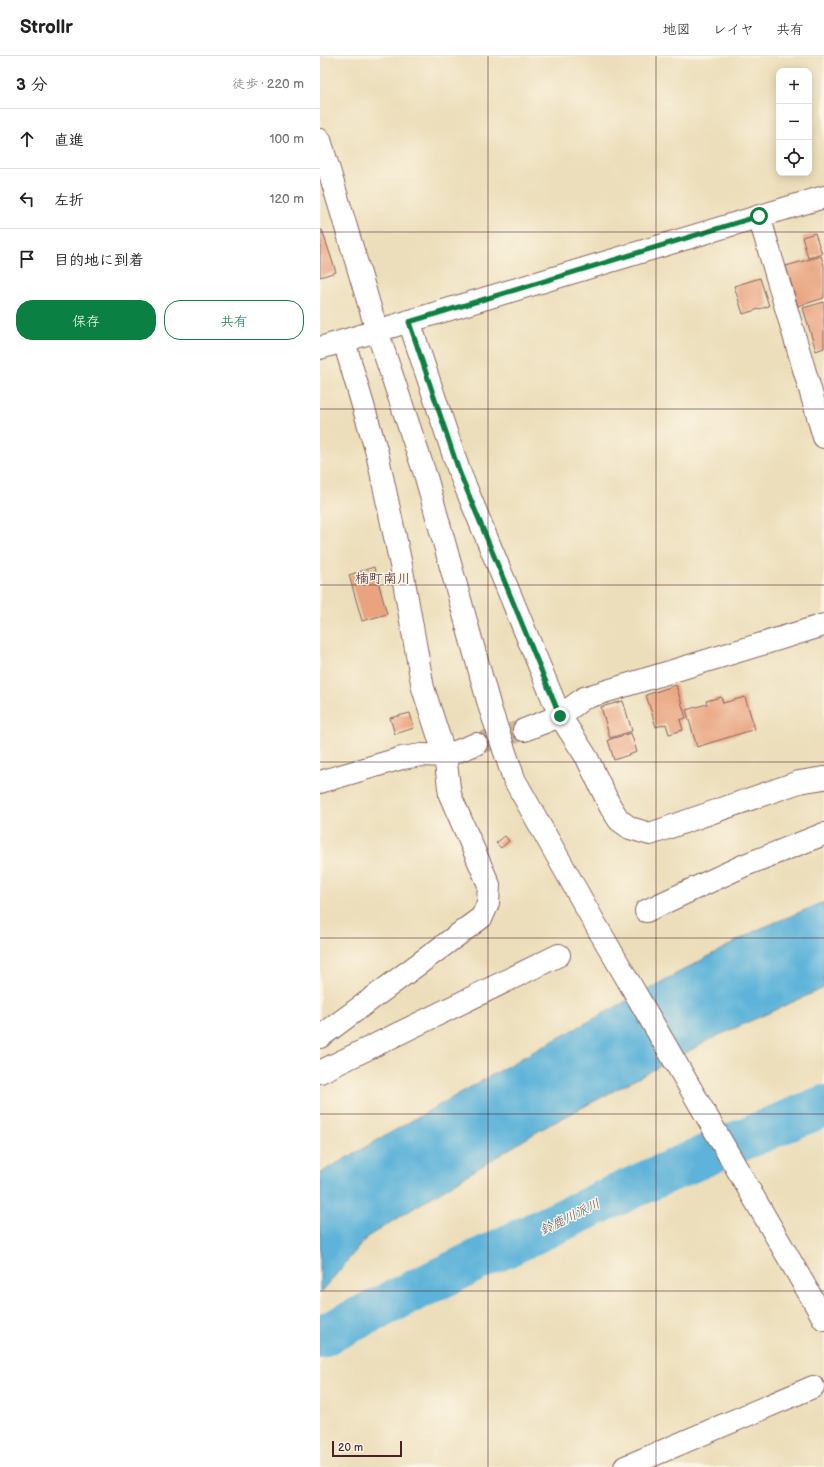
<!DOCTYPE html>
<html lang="ja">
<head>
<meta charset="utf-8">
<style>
	body { margin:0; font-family:"Balsamiq Sans","Klee One",sans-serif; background:#f6f6f6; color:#222 }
	.controls { position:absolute; right:12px; top:12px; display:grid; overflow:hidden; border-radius:8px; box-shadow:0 2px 10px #0003 }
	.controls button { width:36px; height:36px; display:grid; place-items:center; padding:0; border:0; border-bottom:1px solid #e0e0e0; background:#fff; color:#222; font:20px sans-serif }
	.scale { position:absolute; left:12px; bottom:10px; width:70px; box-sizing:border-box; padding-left:4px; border:2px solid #4a1f2b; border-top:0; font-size:11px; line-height:14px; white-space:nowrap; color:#4a1f2b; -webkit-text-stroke:3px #fcf5e5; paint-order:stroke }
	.stop { position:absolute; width:12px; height:12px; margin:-9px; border:3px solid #0b8043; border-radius:50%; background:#fff }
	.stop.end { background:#0b8043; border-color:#fff; box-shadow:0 1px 4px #0008 }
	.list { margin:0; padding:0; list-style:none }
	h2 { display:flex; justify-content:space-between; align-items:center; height:52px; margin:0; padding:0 16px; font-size:17px }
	h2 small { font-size:13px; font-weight:400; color:#767676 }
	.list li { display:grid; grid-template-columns:26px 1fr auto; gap:12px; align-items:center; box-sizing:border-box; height:60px; padding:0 16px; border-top:1px solid #e0e0e0 }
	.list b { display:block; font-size:15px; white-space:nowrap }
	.list em { font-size:13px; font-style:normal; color:#767676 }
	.actions { display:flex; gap:8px; padding:12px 16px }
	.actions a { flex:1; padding:9px 0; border:1px solid #0b8043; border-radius:16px; text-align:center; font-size:14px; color:#0b8043 }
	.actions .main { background:#0b8043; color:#fff }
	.icon { flex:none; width:22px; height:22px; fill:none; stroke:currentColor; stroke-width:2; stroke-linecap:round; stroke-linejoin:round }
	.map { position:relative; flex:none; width:504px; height:1411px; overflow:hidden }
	header { display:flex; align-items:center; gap:24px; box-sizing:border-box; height:56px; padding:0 20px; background:#fff; border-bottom:1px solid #e0e0e0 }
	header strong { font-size:19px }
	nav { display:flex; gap:22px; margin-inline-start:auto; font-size:14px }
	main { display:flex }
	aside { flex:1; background:#fff }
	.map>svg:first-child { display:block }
	.water { fill:#5db3d9; stroke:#546982 }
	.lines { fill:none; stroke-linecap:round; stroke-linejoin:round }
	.river { stroke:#5db3d9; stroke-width:42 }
	.building { fill:#e9a37e }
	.minor-tunnel { stroke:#ccb89d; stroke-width:22; stroke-dasharray:22 11; stroke-linecap:butt }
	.minor-casing { stroke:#83625d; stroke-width:24 }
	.minor { stroke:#fff; stroke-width:22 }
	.route { stroke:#0b8043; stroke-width:5 }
	.grid { fill:none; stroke:#4a1f2b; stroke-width:1; stroke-opacity:0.55 }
	.labels { text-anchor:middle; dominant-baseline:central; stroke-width:3; stroke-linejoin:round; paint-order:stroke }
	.water-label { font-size:13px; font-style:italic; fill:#515368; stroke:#fcf5e5 }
	.quarter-label { font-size:14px; fill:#4a1f2b; stroke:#fcf5e5 }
</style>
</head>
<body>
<header>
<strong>Strollr</strong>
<nav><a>地図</a><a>レイヤ</a><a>共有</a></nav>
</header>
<main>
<aside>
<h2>3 分<small>徒歩 · 220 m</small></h2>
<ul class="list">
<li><svg class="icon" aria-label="ahead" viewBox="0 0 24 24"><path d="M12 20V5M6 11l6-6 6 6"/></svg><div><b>直進</b></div><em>100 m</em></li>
<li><svg class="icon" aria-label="left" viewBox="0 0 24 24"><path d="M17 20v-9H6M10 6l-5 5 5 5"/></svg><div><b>左折</b></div><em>120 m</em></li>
<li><svg class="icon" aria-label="arrive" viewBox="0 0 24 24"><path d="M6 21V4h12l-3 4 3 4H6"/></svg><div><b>目的地に到着</b></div></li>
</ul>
<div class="actions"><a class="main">保存</a><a>共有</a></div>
</aside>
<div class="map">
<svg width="504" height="1411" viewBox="0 0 504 1411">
	<rect width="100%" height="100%" fill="#fcf5e5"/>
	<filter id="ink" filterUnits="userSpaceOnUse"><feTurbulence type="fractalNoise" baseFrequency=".025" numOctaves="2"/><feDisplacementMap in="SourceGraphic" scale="8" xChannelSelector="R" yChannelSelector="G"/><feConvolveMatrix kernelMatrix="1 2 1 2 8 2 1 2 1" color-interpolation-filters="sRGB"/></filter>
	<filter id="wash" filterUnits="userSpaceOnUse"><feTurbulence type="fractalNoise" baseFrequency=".012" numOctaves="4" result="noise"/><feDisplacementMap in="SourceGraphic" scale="16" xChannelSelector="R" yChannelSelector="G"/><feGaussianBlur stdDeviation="0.9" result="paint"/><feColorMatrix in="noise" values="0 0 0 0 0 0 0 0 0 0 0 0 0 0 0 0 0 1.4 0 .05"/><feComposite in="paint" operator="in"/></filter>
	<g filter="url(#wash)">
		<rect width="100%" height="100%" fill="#ecdeba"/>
		<path class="water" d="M504,846v86l-107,48 -177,94 -173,107 -47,57v-121l200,-114 237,-129z"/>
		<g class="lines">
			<path class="river" d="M0,1281c166,-82 332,-162 504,-231"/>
		</g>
		<g id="blocks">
			<path class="building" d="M0,174h2l14,42 -16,5z
				M495,177l7,21 -14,4 -6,-21z
				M501,200l3,9v33l-26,8 -12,-40z
				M440,222l9,28 -26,8 -9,-28z
				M504,246v46l-8,3 -13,-43z
				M54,511l13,47 -25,7 -13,-46z
				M356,629l10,33 -6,2 3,10 -14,4 -3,-10 -10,3 -10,-32z
				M401,641l2,6 22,-6 10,32 -58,18 -11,-37 21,-6 -1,-3z
				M303,645l9,30 -22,7 -9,-31z
				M90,657l4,15 -19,6 -5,-16z
				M311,677l6,19 -23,8 -6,-20z
				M185,780l4,5 -8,7 -5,-5z"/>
		</g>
	</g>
	<g filter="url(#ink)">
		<use href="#blocks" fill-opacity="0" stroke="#83625d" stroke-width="1"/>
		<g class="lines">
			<path class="minor-tunnel" d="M156,688l48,-14"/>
			<defs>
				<path id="minor" d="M0,84l57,191 49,146 64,231 24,71 79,141 231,399
					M439,160l65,221
					M89,265l50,150 101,245 27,42 23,48 9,14 11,8 20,6 149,-52 25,-4
					M0,292l504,-151
					M204,674l36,-14 24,-18 240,-73
					M0,726l82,-24 20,-3 23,1 31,-12
					M326,855l99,-46 79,-31
					M0,981l162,-120 6,-14 1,-18 -39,-90 -5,-39 -22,-68 -22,-123 -24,-112 -33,-112
					M0,1016l239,-117
					M305,1411l188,-80"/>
			</defs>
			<use href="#minor" class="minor-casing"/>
			<use href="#minor" class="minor"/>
		</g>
	</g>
	<g class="lines" filter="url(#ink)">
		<path class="route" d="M240,660l-101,-245 -50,-149 350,-106"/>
	</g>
	<path class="grid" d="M168,0v1411M336,0v1411M0,176h504M0,353h504M0,529h504M0,706h504M0,882h504M0,1058h504M0,1235h504"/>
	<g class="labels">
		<g class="water-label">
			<text transform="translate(250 1161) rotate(-26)">鈴鹿川派川</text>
		</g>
		<g class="quarter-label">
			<text x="63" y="522">楠町南川</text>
		</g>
	</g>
</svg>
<div class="controls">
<button>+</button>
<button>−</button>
<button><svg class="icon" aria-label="locate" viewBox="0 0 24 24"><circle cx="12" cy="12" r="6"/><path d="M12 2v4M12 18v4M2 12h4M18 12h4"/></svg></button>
</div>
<div class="scale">20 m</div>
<div class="stop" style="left:439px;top:160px"></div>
<div class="stop end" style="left:240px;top:660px"></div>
</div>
</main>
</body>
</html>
